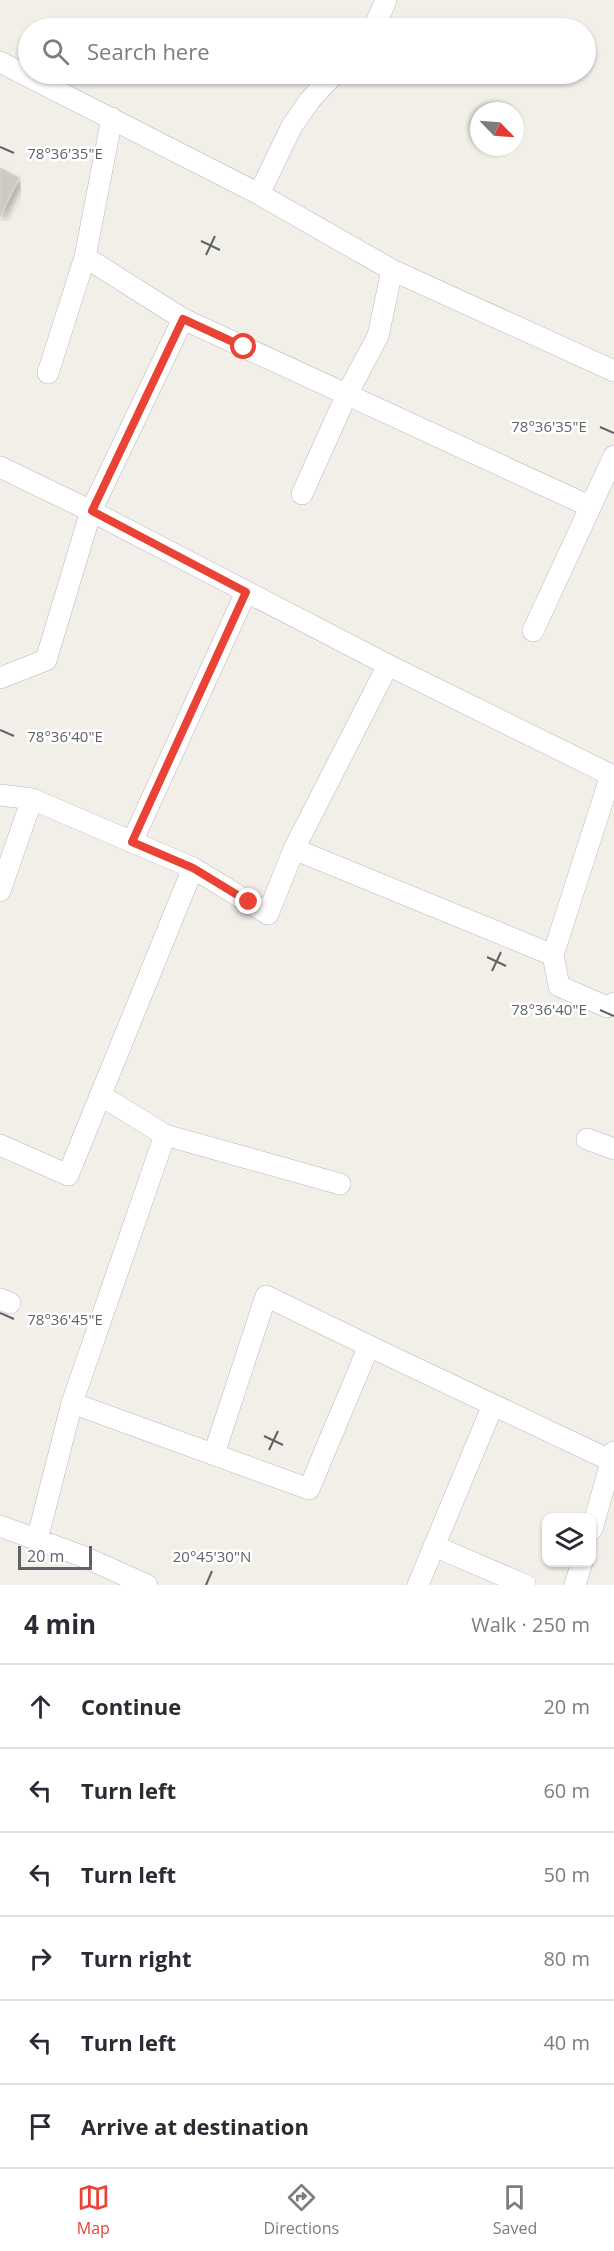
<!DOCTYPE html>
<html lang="en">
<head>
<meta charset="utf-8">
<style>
	body { margin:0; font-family:"Open Sans",sans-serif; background:#f7f7f7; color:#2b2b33 }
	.controls { position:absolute; right:18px; bottom:18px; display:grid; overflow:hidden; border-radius:12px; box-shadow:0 2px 4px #0004 }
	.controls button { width:54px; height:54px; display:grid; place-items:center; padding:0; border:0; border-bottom:2px solid #e1e1e2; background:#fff; color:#2b2b33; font:30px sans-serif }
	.compass { position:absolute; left:470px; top:102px; width:54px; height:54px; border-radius:50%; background:#fff; box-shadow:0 2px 4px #0004; rotate:115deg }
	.scale { position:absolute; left:18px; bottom:15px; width:74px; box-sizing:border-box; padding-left:6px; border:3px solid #5f6368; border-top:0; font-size:16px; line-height:21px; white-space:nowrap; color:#5f6368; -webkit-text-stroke:4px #fff; paint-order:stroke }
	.stop { position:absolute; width:18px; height:18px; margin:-14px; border:4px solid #ea4335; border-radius:50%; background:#fff }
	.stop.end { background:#ea4335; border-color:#fff; box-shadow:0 2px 6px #0008 }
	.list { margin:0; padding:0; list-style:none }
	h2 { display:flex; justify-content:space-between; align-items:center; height:78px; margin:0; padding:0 24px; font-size:26px }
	h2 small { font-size:20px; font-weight:400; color:#7c7c81 }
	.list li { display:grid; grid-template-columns:39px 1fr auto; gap:18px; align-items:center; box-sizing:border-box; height:84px; padding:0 24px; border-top:2px solid #e1e1e2 }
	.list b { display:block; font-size:22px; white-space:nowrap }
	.list em { font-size:20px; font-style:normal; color:#7c7c81 }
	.icon { flex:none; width:33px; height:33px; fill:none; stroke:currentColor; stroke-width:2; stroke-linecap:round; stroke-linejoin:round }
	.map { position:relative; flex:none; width:614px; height:1585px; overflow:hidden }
	.search { position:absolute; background:#fff; box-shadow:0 2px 4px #0004; left:18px; right:18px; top:18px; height:66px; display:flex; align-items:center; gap:15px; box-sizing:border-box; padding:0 21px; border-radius:33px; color:#7c7c81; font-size:22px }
	.sheet { height:582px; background:#fff }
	nav { display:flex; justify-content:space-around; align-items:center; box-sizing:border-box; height:84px; border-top:2px solid #e1e1e2; background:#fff; font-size:16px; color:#7c7c81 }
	nav a { display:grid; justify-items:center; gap:3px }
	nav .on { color:#ea4335 }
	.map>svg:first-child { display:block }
	.building { fill:#cccac5; stroke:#d6d1c6; stroke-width:1.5; filter:url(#shadow) }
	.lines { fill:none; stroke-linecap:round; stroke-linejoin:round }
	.minor-casing { stroke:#b5b8bc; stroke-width:22 }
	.minor { stroke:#fff; stroke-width:21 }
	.route { stroke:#ea4335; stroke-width:8 }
	.ticks { fill:none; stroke:#5f6368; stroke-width:2 }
	.ticks-label { font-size:15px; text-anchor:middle; fill:#5f6368; stroke:#fff; stroke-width:5; stroke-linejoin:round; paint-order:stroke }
</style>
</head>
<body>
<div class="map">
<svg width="614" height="1585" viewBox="0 0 614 1585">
	<defs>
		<filter id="shadow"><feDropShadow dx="3.5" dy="6" stdDeviation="3" flood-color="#0004"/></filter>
	</defs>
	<rect width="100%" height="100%" fill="#f1efe8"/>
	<path class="building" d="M0,168l19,10 -19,38z"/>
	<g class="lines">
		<defs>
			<path id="minor" d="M374,28l12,-28
				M0,62l259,132 133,76 222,101
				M259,194l33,-68 18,-26 24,-26
				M183,319l406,187
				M48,373l37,-116 27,-139
				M0,467l91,44 297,154 223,110 -58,180 -259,-106 -26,65 -75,-46
				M302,494l45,-100 31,-58 14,-66
				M533,631l81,-175
				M0,678l46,-18 45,-149 92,-192 -98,-62
				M0,795l32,4 -32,92
				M132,842l114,-250
				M294,849l94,-184
				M553,955l6,31 48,21 7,-4
				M100,1095l65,40 -93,268 237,86 60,-143 -103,-50 -52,158
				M165,1135l175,49
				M587,1139l27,10
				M0,1145l68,30 125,-307 -161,-69
				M0,1299l10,4
				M369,1346l245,116
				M0,1526l82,30 65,29
				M592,1529l22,-77
				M37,1540l35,-137
				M434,1546l91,39
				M418,1585l75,-180
				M575,1585l7,-23"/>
		</defs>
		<use href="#minor" class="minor-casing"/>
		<use href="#minor" class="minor"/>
	</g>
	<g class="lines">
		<path class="route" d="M244,347l-61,-28 -91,192 154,81 -114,250 61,26 56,34"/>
	</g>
	<path class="ticks" d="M0,147l14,6M201,241l19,9M206,255l9,-19M600,427l14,6M0,730l14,6M487,957l19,9M492,971l9,-19M600,1010l14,6M0,1313l14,6M264,1436l19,9M269,1450l9,-19M206,1585l6,-14"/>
	<g class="ticks-label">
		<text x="65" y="159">78°36'35"E</text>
		<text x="549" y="432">78°36'35"E</text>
		<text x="65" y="742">78°36'40"E</text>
		<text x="549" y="1015">78°36'40"E</text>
		<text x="65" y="1325">78°36'45"E</text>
		<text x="212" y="1562">20°45'30"N</text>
	</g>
</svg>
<div class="controls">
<button><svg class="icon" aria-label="layers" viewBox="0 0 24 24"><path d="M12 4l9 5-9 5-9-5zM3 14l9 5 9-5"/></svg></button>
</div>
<svg class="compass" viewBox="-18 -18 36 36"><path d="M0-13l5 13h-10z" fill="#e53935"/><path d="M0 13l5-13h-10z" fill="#7c7c81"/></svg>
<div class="scale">20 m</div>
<div class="stop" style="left:244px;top:347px"></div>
<div class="stop end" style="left:249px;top:902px"></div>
<div class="search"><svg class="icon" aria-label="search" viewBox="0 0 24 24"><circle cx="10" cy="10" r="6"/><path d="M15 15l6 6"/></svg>Search here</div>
</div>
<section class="sheet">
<h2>4 min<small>Walk · 250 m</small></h2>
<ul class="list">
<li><svg class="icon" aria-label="ahead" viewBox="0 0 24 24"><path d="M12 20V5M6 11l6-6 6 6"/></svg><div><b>Continue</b></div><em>20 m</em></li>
<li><svg class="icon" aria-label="left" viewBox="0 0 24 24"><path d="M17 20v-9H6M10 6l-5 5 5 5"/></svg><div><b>Turn left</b></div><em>60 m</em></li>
<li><svg class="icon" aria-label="left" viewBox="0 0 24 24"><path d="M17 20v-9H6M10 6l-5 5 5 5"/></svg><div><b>Turn left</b></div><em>50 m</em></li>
<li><svg class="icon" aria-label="right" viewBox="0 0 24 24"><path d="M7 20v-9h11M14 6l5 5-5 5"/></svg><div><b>Turn right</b></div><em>80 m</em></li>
<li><svg class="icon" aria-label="left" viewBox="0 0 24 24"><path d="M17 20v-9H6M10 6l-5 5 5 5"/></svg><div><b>Turn left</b></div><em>40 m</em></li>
<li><svg class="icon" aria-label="arrive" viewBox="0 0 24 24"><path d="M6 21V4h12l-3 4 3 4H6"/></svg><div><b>Arrive at destination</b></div></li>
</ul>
</section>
<nav>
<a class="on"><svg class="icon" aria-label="map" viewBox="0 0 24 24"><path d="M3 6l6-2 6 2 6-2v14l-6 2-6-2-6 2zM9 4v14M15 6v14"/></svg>Map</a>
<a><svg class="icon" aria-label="directions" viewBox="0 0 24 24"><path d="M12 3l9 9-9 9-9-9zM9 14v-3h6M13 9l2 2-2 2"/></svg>Directions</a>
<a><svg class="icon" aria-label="saved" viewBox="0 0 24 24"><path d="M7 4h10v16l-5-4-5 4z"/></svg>Saved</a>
</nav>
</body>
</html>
